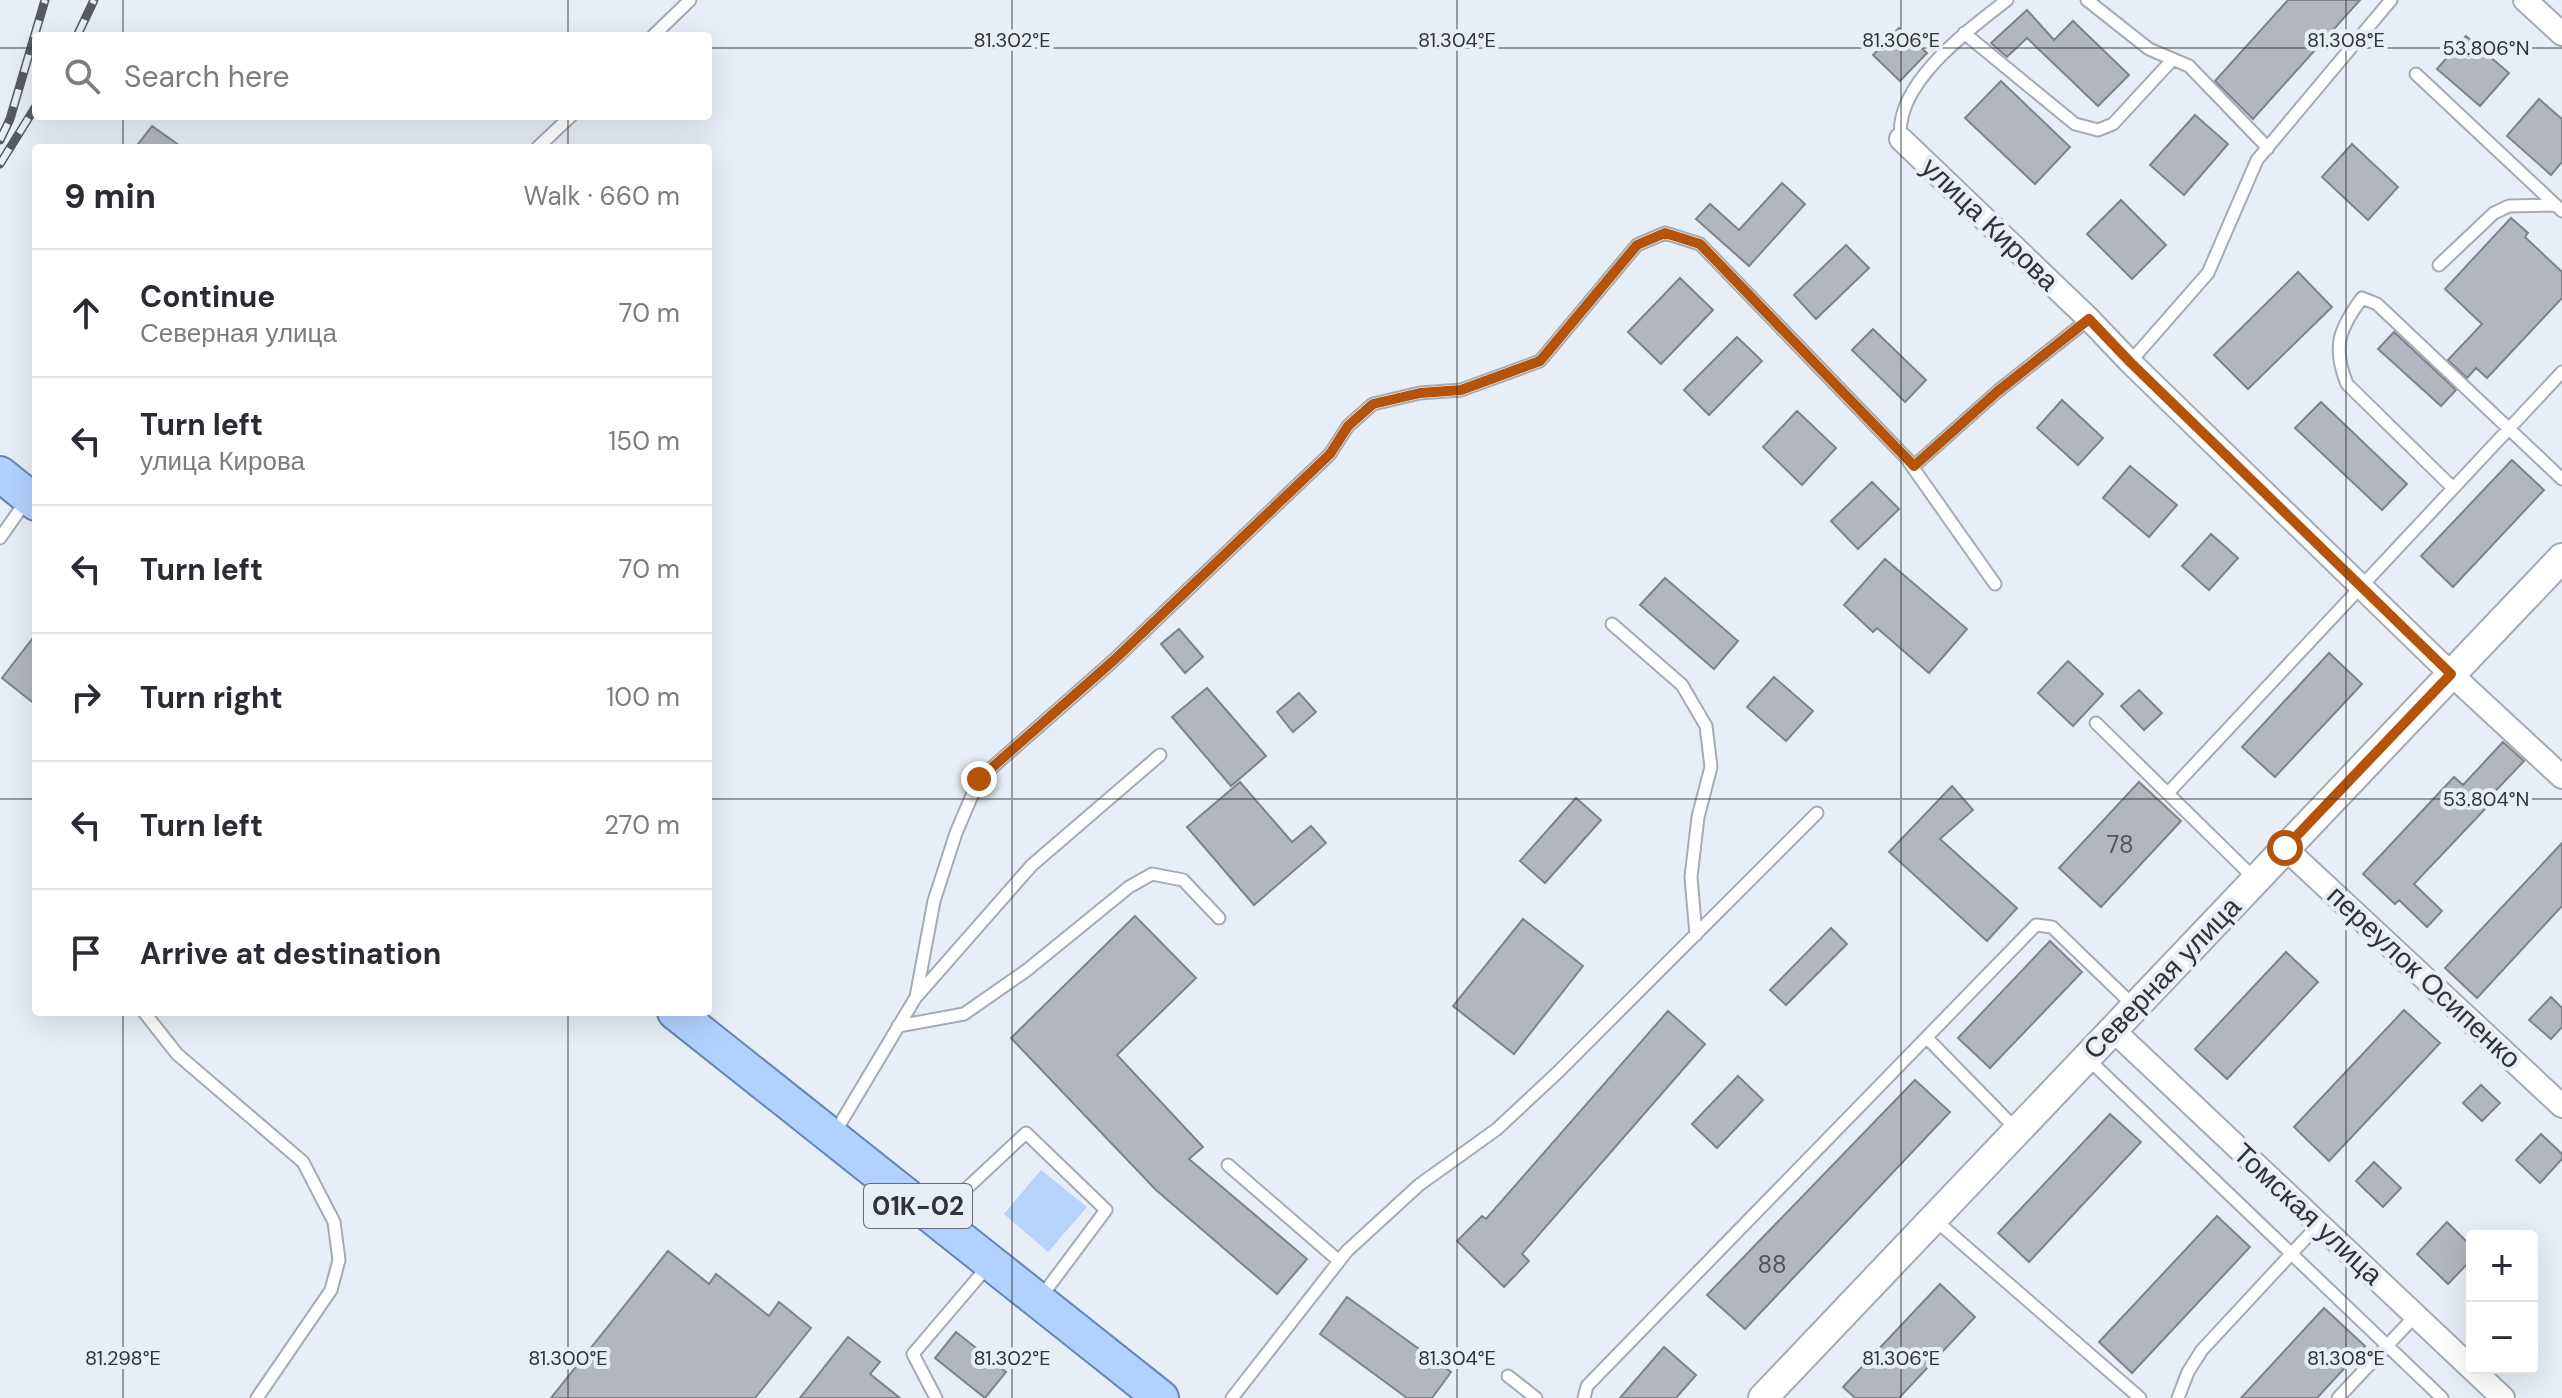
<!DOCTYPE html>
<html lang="en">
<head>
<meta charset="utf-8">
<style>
	body { margin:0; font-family:"DM Sans",sans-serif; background:#f7f7f7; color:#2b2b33 }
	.controls { position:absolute; right:24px; bottom:24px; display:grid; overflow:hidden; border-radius:8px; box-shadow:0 8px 32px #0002 }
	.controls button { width:72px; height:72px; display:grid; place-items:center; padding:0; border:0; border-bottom:2px solid #e1e1e2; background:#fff; color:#2b2b33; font:40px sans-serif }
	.stop { position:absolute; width:24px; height:24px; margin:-18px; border:6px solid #b45309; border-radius:50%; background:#fff }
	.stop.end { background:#b45309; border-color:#fff; box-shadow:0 2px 8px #0008 }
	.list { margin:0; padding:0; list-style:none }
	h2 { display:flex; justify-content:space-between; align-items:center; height:104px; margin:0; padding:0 32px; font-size:34px }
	h2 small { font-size:26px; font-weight:400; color:#7c7c81 }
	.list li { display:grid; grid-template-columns:52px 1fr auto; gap:24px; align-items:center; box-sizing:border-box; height:128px; padding:0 32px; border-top:2px solid #e1e1e2 }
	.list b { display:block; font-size:30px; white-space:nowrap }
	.list p { margin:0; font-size:26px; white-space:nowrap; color:#7c7c81 }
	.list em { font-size:26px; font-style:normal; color:#7c7c81 }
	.icon { flex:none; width:44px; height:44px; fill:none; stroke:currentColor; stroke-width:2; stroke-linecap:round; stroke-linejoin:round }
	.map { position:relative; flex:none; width:2562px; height:1398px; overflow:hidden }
	.search { position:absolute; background:#fff; box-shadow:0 8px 32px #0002; left:32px; top:32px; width:680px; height:88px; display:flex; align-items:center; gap:20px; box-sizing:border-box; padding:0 28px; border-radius:8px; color:#7c7c81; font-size:30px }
	.panel { position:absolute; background:#fff; box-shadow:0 8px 32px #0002; left:32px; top:144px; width:680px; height:872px; border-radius:8px }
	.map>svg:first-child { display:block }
	.green { fill:#b7d2fb }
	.building { fill:#b1b6bf; stroke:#7e838b; stroke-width:2 }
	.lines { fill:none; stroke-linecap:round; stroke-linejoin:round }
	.service-casing { stroke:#a5abb3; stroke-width:15 }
	.minor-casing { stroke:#a5abb3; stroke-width:26 }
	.tertiary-casing { stroke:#a5abb3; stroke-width:32 }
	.primary-casing { stroke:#6386b8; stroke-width:38 }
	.service { stroke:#fff; stroke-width:11 }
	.minor { stroke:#fff; stroke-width:22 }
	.tertiary { stroke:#fff; stroke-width:28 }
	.primary { stroke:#b2d1fe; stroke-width:34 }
	.rail-casing { stroke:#575a5e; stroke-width:9 }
	.rail { stroke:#e8eef7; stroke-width:6; stroke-dasharray:18; stroke-linecap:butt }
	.route { stroke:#b45309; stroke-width:10 }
	.ticks { fill:none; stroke:#313336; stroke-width:2; stroke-opacity:0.45 }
	.labels { text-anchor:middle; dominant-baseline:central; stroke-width:8; stroke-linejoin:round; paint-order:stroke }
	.number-label { font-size:24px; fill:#515458 }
	.shield { fill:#e8eef7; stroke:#686b70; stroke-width:2 }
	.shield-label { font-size:26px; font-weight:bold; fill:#313336 }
	.street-label { font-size:28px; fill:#313336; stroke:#e8eef7 }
	.ticks-label { font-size:20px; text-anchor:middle; fill:#313336; stroke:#e8eef7; stroke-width:8; stroke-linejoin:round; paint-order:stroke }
</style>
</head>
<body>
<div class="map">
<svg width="2562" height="1398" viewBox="0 0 2562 1398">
	<rect width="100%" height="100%" fill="#e8eef7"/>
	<path class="green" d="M1041,1170l46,37 -39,45 -44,-38z"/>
	<path class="building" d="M2288,0h72l-107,119 -38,-38z
		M2027,10l27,30 19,-19 56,54 -31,31 -71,-68 -20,19 -16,-14z
		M1899,28l28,25 -27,28 -27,-26z
		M2466,36l43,37 -29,33 -43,-37z
		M2001,81l69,66 -35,37 -70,-66z
		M2539,99l23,20v43l-11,13 -44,-39z
		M2195,115l33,29 -44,51 -34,-30z
		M152,126l31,22h-48z
		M2352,144l46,43 -30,33 -46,-43z
		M1782,183l23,21 -56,62 -53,-47 14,-15 29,26z
		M2121,200l45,45 -34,34 -45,-45z
		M2511,218l17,15 -3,4 37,35v26l-75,80 -11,-10 -9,10 -19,-18 34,-36 -37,-35z
		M1846,245l23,23 -53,51 -22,-24z
		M2298,272l34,35 -84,82 -34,-34z
		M1680,278l33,32 -52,54 -33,-32z
		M1873,329l53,51 -21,22 -53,-52z
		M2394,332l62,58 -15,16 -63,-57z
		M1737,337l25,24 -53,54 -25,-25z
		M2062,400l41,38 -25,27 -41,-37z
		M2321,402l86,82 -25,26 -87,-82z
		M1797,411l39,37 -34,37 -39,-38z
		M2512,460l32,30 -91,97 -32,-31z
		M2130,466l47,39 -28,32 -46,-39z
		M1872,482l27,27 -41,40 -27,-28z
		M2211,534l27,24 -29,32 -27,-24z
		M1885,559l82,70 -38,44 -52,-45 -4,4 -29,-27z
		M1665,578l73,63 -24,28 -74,-64z
		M1179,629l24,28 -18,16 -24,-29z
		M36,634v71l-34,-27z
		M2329,653l33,31 -87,93 -33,-30z
		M2068,661l35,33 -30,32 -35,-33z
		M1774,677l39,34 -27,30 -39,-34z
		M1207,688l59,68 -35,30 -59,-69z
		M2139,690l23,23 -18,17 -23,-24z
		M1299,693l17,19 -23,20 -16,-20z
		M2503,742l21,19 -41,43 4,3 -73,77 28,27 -15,16 -28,-27 -4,4 -32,-30 91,-97 9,8z
		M1240,782l52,60 19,-16 15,17 -72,62 -67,-78z
		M2139,782l42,39 -80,86 -42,-39z
		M1952,786l21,24 -33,29 77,69 -30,33 -98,-89z
		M1576,798l25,22 -56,63 -25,-22z
		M2562,843v63l-85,92 -32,-30z
		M1135,916l61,62 -79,77 86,92 -14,12 118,100 -30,35 -121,-104 -145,-152z
		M1523,919l60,47 -69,88 -61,-48z
		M1831,928l16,16 -61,61 -16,-15z
		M2050,941l32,31 -92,96 -32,-30z
		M2286,952l32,30 -91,97 -32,-30z
		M2551,997l11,11v19l-11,12 -22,-19z
		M2404,1010l36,33 -111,118 -35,-34z
		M1668,1011l37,33 -183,210 7,7 -25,26 -47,-46 25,-25 4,3z
		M1738,1076l25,24 -46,48 -25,-24z
		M1915,1080l35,32 -205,217 -38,-34z
		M2481,1085l19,18 -18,18 -19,-18z
		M2110,1114l31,28 -112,120 -31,-29z
		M2541,1134l21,20v5l-22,24 -24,-23z
		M2374,1162l27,26 -18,19 -27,-26z
		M2217,1216l33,31 -118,126 -33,-31z
		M2447,1222l25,25v12l-24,25 -31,-30z
		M668,1251l41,33 7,-10 53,42 10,-14 32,26 -56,70h-204z
		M1940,1284l35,33 -76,81h-44l-12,-11z
		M1347,1297l104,75 -19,26h-25l-87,-64z
		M2324,1308l41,38 -48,52h-76z
		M956,1332l50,40 -21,26 -50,-40z
		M848,1337l32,25 -10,12 30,24h-100z
		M1664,1347l32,28 -20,23h-56z"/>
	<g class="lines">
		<defs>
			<path id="service" d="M2087,0l62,49 40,17 79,82
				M1964,33l111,91 23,6 15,-6 60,-65
				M653,36l37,-36
				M2416,74l146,137
				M1901,139c-8,-54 67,-109 106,-139
				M537,148l34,-32
				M2439,265l55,-52 15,-7 47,-1
				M2130,362l78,-89 49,-113 134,-160
				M1909,462l86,122
				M2453,488l-106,-104c-15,-37 -8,-55 15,-86l15,6 185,175
				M0,538l26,-37
				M1612,624l70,61 24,41 5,41 -13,50 -7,60 5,58
				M2096,723l160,157
				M2168,793l394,-421
				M917,996l115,-131 128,-110
				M144,1012l33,42 126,108 31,60 5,38 -8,30 -74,108
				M898,1026l66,-12 63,-44 102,-83 23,-13 31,6 36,38
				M1927,1038l90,92
				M2087,1058l355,340
				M834,1134l82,-137 18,-96 22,-68 23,-54 134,-118 217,-207 18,-28 25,-22 47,-11 41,-3 79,-29 97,-116 28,-12 35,11 214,222 84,-75 91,-72
				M1228,1165l111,96
				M936,1217l90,-84 80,77 -65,87
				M1934,1219l206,179
				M1508,1376l28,22
				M936,1398l-23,-44 75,-88
				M1232,1398l115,-147 72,-66 78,-56 60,-56 260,-260
				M1584,1398l3,-12 449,-461 16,2 82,79
				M2178,1398l10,-26 14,-22 117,-126
				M2338,1398l78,-83"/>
			<path id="minor" d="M2525,0l37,34
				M1901,139l188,180 41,43 321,312 111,103
				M2285,848l277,258
				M2113,1030l390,368"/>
			<path id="tertiary" d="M1763,1398l799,-840"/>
			<path id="primary" d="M0,474l36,29
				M675,1012l486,386"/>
		</defs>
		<use href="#service" class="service-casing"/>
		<use href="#minor" class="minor-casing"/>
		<use href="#tertiary" class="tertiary-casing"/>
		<use href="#primary" class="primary-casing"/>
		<use href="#service" class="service"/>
		<use href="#minor" class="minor"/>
		<use href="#tertiary" class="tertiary"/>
		<use href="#primary" class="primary"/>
		<defs>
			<path id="rail" d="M77,36l17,-36
				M0,140l10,-21 35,-119
				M0,164l36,-58"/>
		</defs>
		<use href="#rail" class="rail-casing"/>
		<use href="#rail" class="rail"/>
	</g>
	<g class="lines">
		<path class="route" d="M979,779l134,-118 217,-207 18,-28 25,-22 47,-11 41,-3 79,-29 97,-116 28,-12 35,11 214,222 84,-75 91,-72 41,43 321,312 -166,174"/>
	</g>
	<path class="ticks" d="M123,0v36M568,0v36M1012,0v1398M1457,0v1398M1901,0v1398M2346,0v1398M0,48h36M708,48h1854M123,116v32M568,116v32M0,799h36M708,799h1854M123,1012v386M568,1012v386"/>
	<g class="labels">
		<g class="number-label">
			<text x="2120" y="844">78</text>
			<text x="1772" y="1264">88</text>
		</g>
		<rect class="shield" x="864" y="1184" width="108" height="44" rx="6"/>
		<g class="shield-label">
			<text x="918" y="1206">01К-02</text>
		</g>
		<g class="street-label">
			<text transform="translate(1990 224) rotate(44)">улица Кирова</text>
			<text transform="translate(2424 977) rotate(43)">переулок Осипенко</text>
			<text transform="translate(2162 978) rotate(-46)">Северная улица</text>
			<text transform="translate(2308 1214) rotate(43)">Томская улица</text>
		</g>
	</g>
	<g class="ticks-label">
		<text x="1012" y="47">81.302°E</text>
		<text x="1457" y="47">81.304°E</text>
		<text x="1901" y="47">81.306°E</text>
		<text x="2346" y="47">81.308°E</text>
		<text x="2486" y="55">53.806°N</text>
		<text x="2486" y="806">53.804°N</text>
		<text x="123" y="1365">81.298°E</text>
		<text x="568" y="1365">81.300°E</text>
		<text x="1012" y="1365">81.302°E</text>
		<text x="1457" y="1365">81.304°E</text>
		<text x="1901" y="1365">81.306°E</text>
		<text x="2346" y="1365">81.308°E</text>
	</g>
</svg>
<div class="controls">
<button>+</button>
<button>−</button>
</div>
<div class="stop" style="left:2285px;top:848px"></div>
<div class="stop end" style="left:979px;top:779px"></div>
<div class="search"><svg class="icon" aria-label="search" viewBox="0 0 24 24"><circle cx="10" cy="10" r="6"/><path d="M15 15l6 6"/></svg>Search here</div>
<section class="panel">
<h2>9 min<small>Walk · 660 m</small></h2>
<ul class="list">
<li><svg class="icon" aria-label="ahead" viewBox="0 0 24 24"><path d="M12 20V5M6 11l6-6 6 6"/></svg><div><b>Continue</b><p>Северная улица</p></div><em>70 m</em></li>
<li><svg class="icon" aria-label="left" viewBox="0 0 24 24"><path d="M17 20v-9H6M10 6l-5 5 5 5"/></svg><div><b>Turn left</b><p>улица Кирова</p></div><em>150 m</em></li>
<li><svg class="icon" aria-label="left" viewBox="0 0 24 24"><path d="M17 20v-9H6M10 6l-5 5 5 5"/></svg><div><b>Turn left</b></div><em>70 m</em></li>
<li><svg class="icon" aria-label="right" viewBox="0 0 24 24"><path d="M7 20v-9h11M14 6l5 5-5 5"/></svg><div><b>Turn right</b></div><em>100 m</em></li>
<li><svg class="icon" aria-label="left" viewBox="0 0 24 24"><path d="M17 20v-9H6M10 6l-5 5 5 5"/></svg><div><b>Turn left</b></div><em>270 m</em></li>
<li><svg class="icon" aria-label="arrive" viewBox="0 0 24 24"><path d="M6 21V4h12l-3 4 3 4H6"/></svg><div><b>Arrive at destination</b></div></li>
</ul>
</section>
</div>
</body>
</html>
